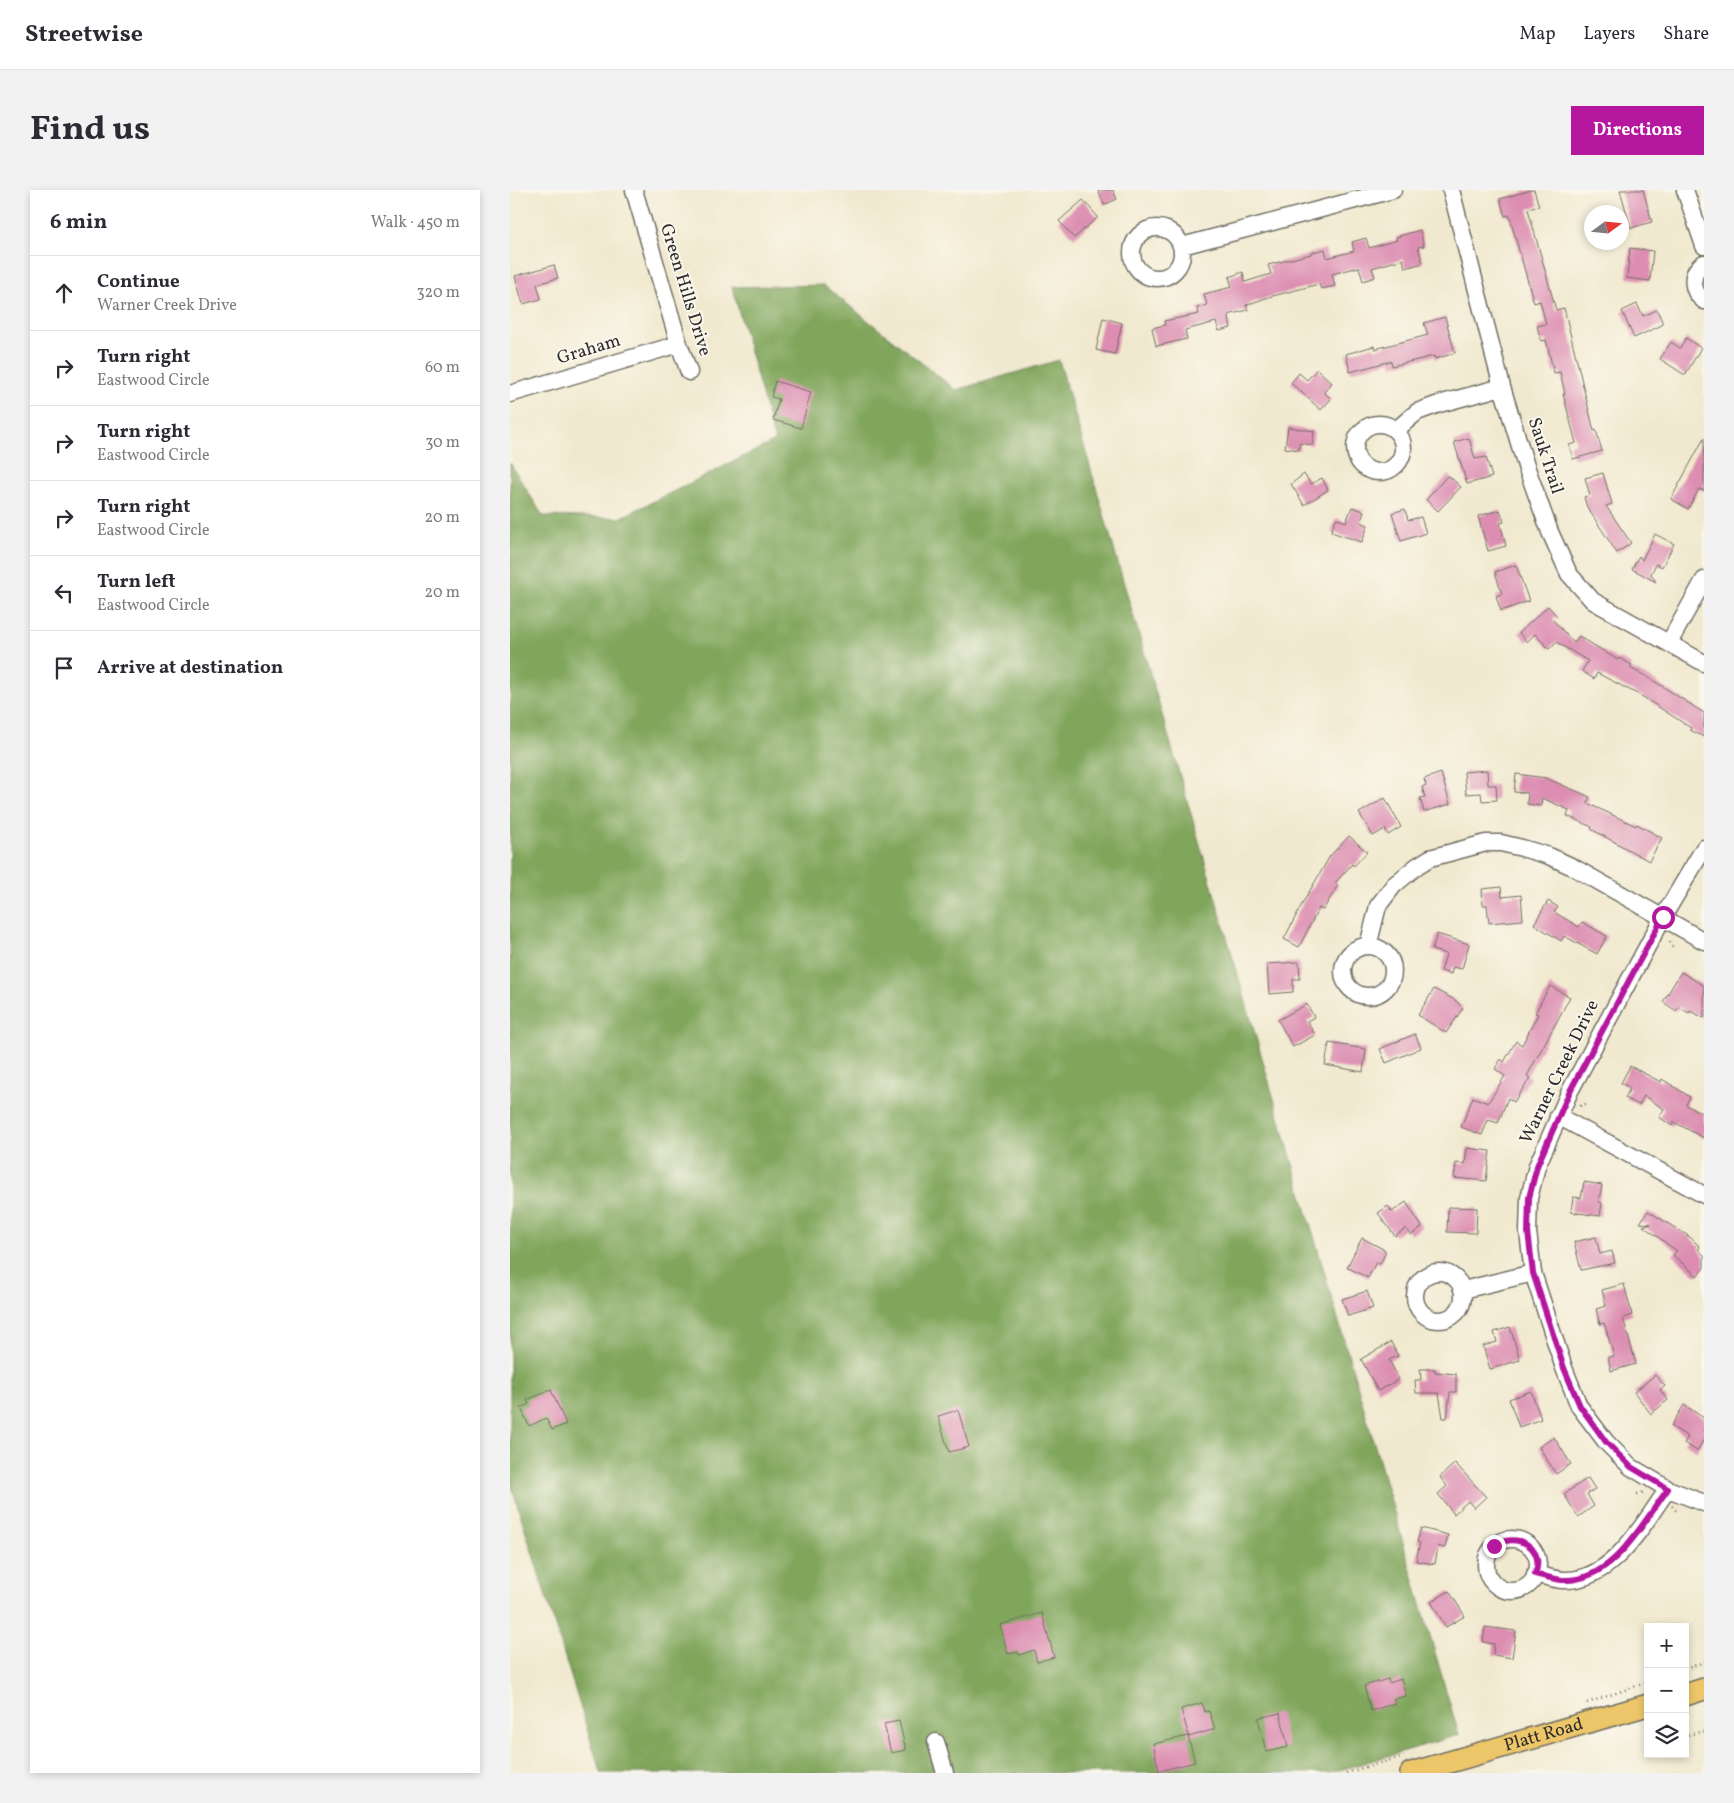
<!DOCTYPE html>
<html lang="en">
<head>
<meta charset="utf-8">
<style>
	body { margin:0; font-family:Vollkorn,serif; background:#f2f2f3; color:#2b2b33 }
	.controls { position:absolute; right:15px; bottom:15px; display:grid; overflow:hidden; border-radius:0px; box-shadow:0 2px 8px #0003 }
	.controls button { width:45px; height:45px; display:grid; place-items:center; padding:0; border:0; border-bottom:1px solid #e1e1e2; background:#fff; color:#2b2b33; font:25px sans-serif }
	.compass { position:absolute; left:1074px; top:15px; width:45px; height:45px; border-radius:50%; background:#fff; box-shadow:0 2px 8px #0003; rotate:75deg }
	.stop { position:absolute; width:15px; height:15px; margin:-11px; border:4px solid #b5179e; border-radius:50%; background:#fff }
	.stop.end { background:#b5179e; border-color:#fff; box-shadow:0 1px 5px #0008 }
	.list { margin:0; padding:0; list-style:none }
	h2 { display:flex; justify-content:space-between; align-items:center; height:65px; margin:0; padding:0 20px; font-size:21px }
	h2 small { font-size:16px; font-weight:400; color:#7c7c81 }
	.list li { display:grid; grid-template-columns:32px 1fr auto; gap:15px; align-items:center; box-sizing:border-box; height:75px; padding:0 20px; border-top:1px solid #e1e1e2 }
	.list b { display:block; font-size:19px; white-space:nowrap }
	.list p { margin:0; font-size:16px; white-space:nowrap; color:#7c7c81 }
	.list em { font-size:16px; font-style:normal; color:#7c7c81 }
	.icon { flex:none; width:28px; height:28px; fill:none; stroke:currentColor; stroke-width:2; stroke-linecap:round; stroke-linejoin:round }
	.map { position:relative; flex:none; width:1194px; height:1583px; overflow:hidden; border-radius:0px }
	header { display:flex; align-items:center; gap:30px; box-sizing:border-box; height:70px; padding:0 25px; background:#fff; border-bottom:1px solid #e1e1e2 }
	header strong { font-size:24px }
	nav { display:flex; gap:28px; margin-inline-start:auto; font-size:18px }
	.intro { display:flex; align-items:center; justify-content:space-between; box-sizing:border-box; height:120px; padding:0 30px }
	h1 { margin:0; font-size:35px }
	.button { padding:12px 22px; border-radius:0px; background:#b5179e; color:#fff; font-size:18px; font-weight:700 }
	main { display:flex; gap:30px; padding:0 30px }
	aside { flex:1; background:#fff; border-radius:0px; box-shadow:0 2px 8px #0003 }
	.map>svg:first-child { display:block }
	.forest { fill:#80a65c; stroke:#566844 }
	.building { fill:#dc8db1 }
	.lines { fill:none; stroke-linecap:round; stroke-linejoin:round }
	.minor-casing { stroke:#706e64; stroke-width:19 }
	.major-casing { stroke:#706e64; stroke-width:24 }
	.path { stroke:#706e64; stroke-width:2.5; stroke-dasharray:1 4; stroke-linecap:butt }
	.minor { stroke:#fff; stroke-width:16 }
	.major { stroke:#ecc669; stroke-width:21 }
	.route { stroke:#b5179e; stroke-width:6 }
	.labels { text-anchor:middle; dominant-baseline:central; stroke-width:4; stroke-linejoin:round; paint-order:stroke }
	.street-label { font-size:18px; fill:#2b2b2b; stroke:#fbf7ec }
</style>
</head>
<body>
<header>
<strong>Streetwise</strong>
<nav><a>Map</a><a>Layers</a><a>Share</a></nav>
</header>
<div class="intro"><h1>Find us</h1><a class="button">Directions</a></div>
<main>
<aside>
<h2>6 min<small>Walk · 450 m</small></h2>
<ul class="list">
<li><svg class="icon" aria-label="ahead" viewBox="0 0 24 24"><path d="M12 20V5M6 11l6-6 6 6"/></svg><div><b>Continue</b><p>Warner Creek Drive</p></div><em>320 m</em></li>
<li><svg class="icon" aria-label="right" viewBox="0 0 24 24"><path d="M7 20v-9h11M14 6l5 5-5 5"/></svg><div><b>Turn right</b><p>Eastwood Circle</p></div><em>60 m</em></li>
<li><svg class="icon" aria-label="right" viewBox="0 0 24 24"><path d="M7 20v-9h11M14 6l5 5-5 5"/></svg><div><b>Turn right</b><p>Eastwood Circle</p></div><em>30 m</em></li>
<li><svg class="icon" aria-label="right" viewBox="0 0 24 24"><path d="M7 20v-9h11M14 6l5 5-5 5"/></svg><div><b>Turn right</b><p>Eastwood Circle</p></div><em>20 m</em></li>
<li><svg class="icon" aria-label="left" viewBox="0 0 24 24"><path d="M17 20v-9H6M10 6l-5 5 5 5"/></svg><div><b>Turn left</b><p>Eastwood Circle</p></div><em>20 m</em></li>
<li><svg class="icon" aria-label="arrive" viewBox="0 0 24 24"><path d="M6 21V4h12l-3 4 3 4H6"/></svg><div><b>Arrive at destination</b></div></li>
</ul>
</aside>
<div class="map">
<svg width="1194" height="1583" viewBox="0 0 1194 1583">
	<rect width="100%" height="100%" fill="#fbf7ec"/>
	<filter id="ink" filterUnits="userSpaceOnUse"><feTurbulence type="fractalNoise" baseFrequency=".02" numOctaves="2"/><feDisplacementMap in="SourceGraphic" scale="10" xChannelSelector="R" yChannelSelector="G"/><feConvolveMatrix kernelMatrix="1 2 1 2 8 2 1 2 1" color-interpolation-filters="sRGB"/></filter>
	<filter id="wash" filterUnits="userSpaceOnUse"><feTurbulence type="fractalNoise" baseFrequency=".0096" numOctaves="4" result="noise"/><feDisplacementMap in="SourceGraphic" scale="20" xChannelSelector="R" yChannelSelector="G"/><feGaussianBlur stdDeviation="1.12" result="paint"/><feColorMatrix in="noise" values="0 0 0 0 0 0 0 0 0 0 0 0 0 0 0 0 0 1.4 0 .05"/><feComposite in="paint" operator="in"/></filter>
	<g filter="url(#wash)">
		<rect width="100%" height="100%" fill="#f1e9cf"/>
		<path class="forest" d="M313,95l133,105 103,-30 400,1375 -129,38h-729l-91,-292v-1018l33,53 77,2 155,-77 -43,-154z"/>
		<g id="blocks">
			<path class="building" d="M588,0h15l4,9 -13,6z
				M1021,0h3l5,16 -11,3 28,101 8,-2 30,123 2,-1 6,21 -29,8 -4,-14 7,-2 -13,-49h2l-5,-22 -6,1 -8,-33 -5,1 -4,-15 9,-2 -6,-23 -6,2 -25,-88 -4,1 -5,-17z
				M1110,0h23l9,32 -21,6z
				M573,10l15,17 -24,21 -15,-17z
				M910,40l4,16 -6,1 5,16 -18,5 -2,-9 -31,9 3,9 -12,4 -4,-14 -27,7 3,12 -14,3 -2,-5 -50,13 -23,8 2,5 -20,5 3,13 -12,3 -3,-9 -31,8 2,9 -31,7 -4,-18 13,-3 -1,-4 35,-7 -2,-6 10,-3 -3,-11 28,-7 -3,-10 14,-5 2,10 26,-8 -3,-9 43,-11 -1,-1 15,-4 2,9 27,-7 -2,-9 14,-4 3,10 28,-8 -1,-3z
				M1120,58l23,3 -3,30 -23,-3z
				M44,75l4,13 -21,6 4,15 -18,5 -8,-28z
				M1127,114l6,12 14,-6 5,11v4l-28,13 -12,-27z
				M935,127l10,36 -20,6 -1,-3 -42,10 -1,-5 -41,11 -4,-18 28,-8 1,3 53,-14 -4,-12z
				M593,128l19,5 -7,31 -19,-4z
				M1176,148l15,10 -16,27 -25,-16 11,-17 9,6z
				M807,179l15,14 -8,9 7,7 -10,11 -30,-27 8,-10 8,7z
				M265,191l36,11 -10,36 -28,-8 6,-21 -8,-2z
				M778,237l26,4 -2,14 -12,-2 -1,7 -14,-2z
				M959,248l6,21 11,-2 6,20 -25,7 -13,-42z
				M1194,248v53l-5,-2 -11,20 -17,-10z
				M1093,283l9,31 -6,2 25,37 -14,10 -30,-46 -3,-10 6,-2 -5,-17z
				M794,284l7,10 11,-6 6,12 -24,15 -13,-21z
				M938,285l13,12 -23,24 -12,-11z
				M842,317l12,4 -3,11 7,3 -6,17 -31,-10 5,-14 10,4z
				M895,319l3,11 13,-3 5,16 -25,8 -9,-28z
				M990,320l4,12 -4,1 6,23 -18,5 -10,-35z
				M1145,344l19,10 -12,23 -6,-3 -5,10 5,8 -24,-13 7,-13 3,4z
				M1006,375l13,36 -28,10 -5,-15 6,-2 -7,-22z
				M1038,416l9,10 -4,4 21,23 5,-7 39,24 1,-2 13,7 -2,3 21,11 53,34v24l-14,-7 1,-2 -48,-31 -46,-24 -3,6 -12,-8 6,-10 -32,-19 -7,7 -14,-15 -8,8 -8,-9z
				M977,580l1,15h8l1,15 -15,1 -1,-8 -15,1 -2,-22z
				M931,583l9,31 -26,8 -4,-14 5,-1 -3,-10 4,-2 -2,-6z
				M1006,584l30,4 44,19 -3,6 49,23 1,-2 25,14 -13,23 -58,-32 1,-2 -25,-11 2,-6 -27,-12 -1,8 -14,-2 1,-11 -14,-1z
				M875,608l16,29 -13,8 -3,-6 -12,7 -14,-23z
				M839,646l18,16 -13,14 -2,-2 -17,19 3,2 -15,25 -4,-2 -20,39 -15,-8 17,-33 29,-50z
				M991,697l1,10 19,-2 2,25 -34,3 -2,-18h-4l-1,-16z
				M1038,711l10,6 -4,5 25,15 3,-5 25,14 -10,18 -33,-18 -3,5 -27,-17z
				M927,744l32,10 -7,25 -9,-2 -2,7 -10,-3 5,-17 -14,-4z
				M789,772l1,17h-7v13l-24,2 -2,-30z
				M1171,782l23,14v32l-14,-7 -1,2 -10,-6 -3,4 -13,-9z
				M1040,796l20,11 -43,79 3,2 -16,24 -6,-4 -10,25 -10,-3 -6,15 -21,-8 12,-30 15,6 17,-27 -10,-7 6,-10 3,3 12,-21 6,4 16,-31 -3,-1z
				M924,799l21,11 8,8 -17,25 -28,-18z
				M797,814l7,13 -7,4 8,14 -22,12 -15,-27z
				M905,844l6,14 -35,15 -6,-14z
				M819,853l37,6 -3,23 -38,-7z
				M1120,876l31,16 1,-3 28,18 -4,8 18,9v24l-30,-16 -2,4 -13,-9 5,-8 -20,-13 -5,9 -14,-7 5,-10 -9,-5z
				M957,958l23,3 -4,30 -32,-3 2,-15 9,1z
				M1074,992l18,3 -3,17 3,1 -2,13 -29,-4 2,-15 8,1z
				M896,1012l16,25 -11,8 -5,-7 -11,8 -17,-23 10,-7 4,6z
				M938,1017l29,1 -1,25 -29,-1z
				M1138,1021l42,26 10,10 -2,2 6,6v13l-7,8 -24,-21 4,-4 -34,-25 8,-2 -11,-1z
				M1086,1047l4,17 12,-3 3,12 -34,7 -7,-28z
				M852,1048l23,12v4l-5,10 -4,-2 -8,16 -21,-11z
				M1114,1094l8,31 -9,3 13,46 -25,7 -3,-14 6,-1 -10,-33 -4,1 -4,-15 10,-3 -4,-16z
				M857,1101l6,17 -25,8 -6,-17z
				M1000,1137l10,33 -30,9 -7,-23 14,-4 -3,-10z
				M881,1152l7,14 -9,4 10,19 -21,12 -17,-32z
				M910,1179h15v3l21,2v18h-6l-3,26h-4l-4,-25h-23l-1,-13h6z
				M1145,1185l10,11 -5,4 8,10 -17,14 -17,-22z
				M41,1200l15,34 -14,6 -6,-12 -17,8 -8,-18 8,-4 -2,-4z
				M1021,1201l10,28 -22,8 -10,-28z
				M1174,1215l20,13v21l-7,12 -13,-8 4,-6 -17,-11z
				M448,1220l11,37 -20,5 -11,-36z
				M1044,1247l17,27 -15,10 -17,-27z
				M945,1273l31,34 -12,11 -6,-7 -14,13 -16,-20 9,-8 -7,-9z
				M1078,1288l7,11 -8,5 7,12 -16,11 -14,-23z
				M911,1338l27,7 -3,13 -7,-2 -3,18 -19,-3 4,-18 -3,-1z
				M939,1401l16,25 -19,11 -15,-25z
				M532,1423l12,44 -17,5 -3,-12 -15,5 -1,-3 -10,2 -8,-29z
				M975,1437l31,4 -4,27 -19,-3 1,-11 -11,-2z
				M878,1489l1,4 12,-4 5,17 -13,3 2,4 -24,8 -7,-25z
				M692,1513l3,9 4,-1 6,18 -26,8 -8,-28z
				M770,1523l8,34 -22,5 -8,-34z
				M389,1531l7,29 -15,3 -7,-29z
				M678,1546l7,26 -36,9 -6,-27z"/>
		</g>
	</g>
	<g filter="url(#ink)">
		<use href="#blocks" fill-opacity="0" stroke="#706e64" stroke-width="1"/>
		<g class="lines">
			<defs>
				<path id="minor" d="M124,0l45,154 10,28
					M941,0l51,197 24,79 24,66 19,42 24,27 111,62
					M1175,0l19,56
					M622 63a25 25 0 1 1 50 0a25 25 0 1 1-50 0Z
					M672,56l211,-56
					M1194,73c-15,10 -13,28 0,38
					M0,204l169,-50
					M845 258a24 24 0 1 1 48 0a24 24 0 1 1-48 0Z
					M886,240l21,-18 22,-8 63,-17
					M1159,453l35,-63
					M1194,658l-41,69 -93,174 -33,75 -8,32 -1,34 5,41 31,95 15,38 27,36 25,25 37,22 36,14
					M858,756l10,-40 16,-21 23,-19 13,-8 56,-15h15l21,5 27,8 24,11 131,74
					M833 781a25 25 0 1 1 50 0a25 25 0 1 1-50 0Z
					M1048,926l146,79
					M905 1106a24 24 0 1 1 48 0a24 24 0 1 1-48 0Z
					M953,1100l70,-17
					M976 1375a26 26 0 1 1 52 0a26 26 0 1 1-52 0Z
					M1025,1384c9,2 18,5 27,6 50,3 81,-56 106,-91
					M426,1552l9,31"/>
				<g id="major">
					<path d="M1175,1505l19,-6"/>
					<path id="s1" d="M901,1583l237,-68"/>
				</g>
			</defs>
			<use href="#minor" class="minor-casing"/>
			<use href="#major" class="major-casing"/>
			<path class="path" d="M1160,752l3,7
				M1070,916l8,-3
				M1127,1304l8,-2
				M1162,1316l5,6
				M1175,1479l19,-7
				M1077,1513l61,-21
				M1178,1545l16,-4
				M836,1583l58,-17"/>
			<use href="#minor" class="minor"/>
			<use href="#major" class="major"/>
		</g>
	</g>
	<g class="lines" filter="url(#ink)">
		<path class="route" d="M984,1356c22,-15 52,1 41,28 9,2 18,5 27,6 50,3 80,-56 106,-91l-37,-22 -25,-25 -26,-36 -16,-38 -31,-95 -5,-41 1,-34 8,-32 33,-75 93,-174"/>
	</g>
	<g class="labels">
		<g class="street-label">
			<text transform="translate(175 100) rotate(73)">Green Hills Drive</text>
			<text transform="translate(79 160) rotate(-17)">Graham</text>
			<text transform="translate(1035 266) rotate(72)">Sauk Trail</text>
			<text transform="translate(1050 882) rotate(-64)">Warner Creek Drive</text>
			<text stroke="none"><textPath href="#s1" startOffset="138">Platt Road</textPath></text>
		</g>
	</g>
</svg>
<div class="controls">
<button>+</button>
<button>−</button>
<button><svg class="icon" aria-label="layers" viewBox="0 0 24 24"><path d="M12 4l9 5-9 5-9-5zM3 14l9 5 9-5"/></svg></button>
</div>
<svg class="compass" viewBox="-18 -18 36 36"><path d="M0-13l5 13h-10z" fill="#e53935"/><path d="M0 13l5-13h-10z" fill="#7c7c81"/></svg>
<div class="stop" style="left:1153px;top:727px"></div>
<div class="stop end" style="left:984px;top:1356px"></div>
</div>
</main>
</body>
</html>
